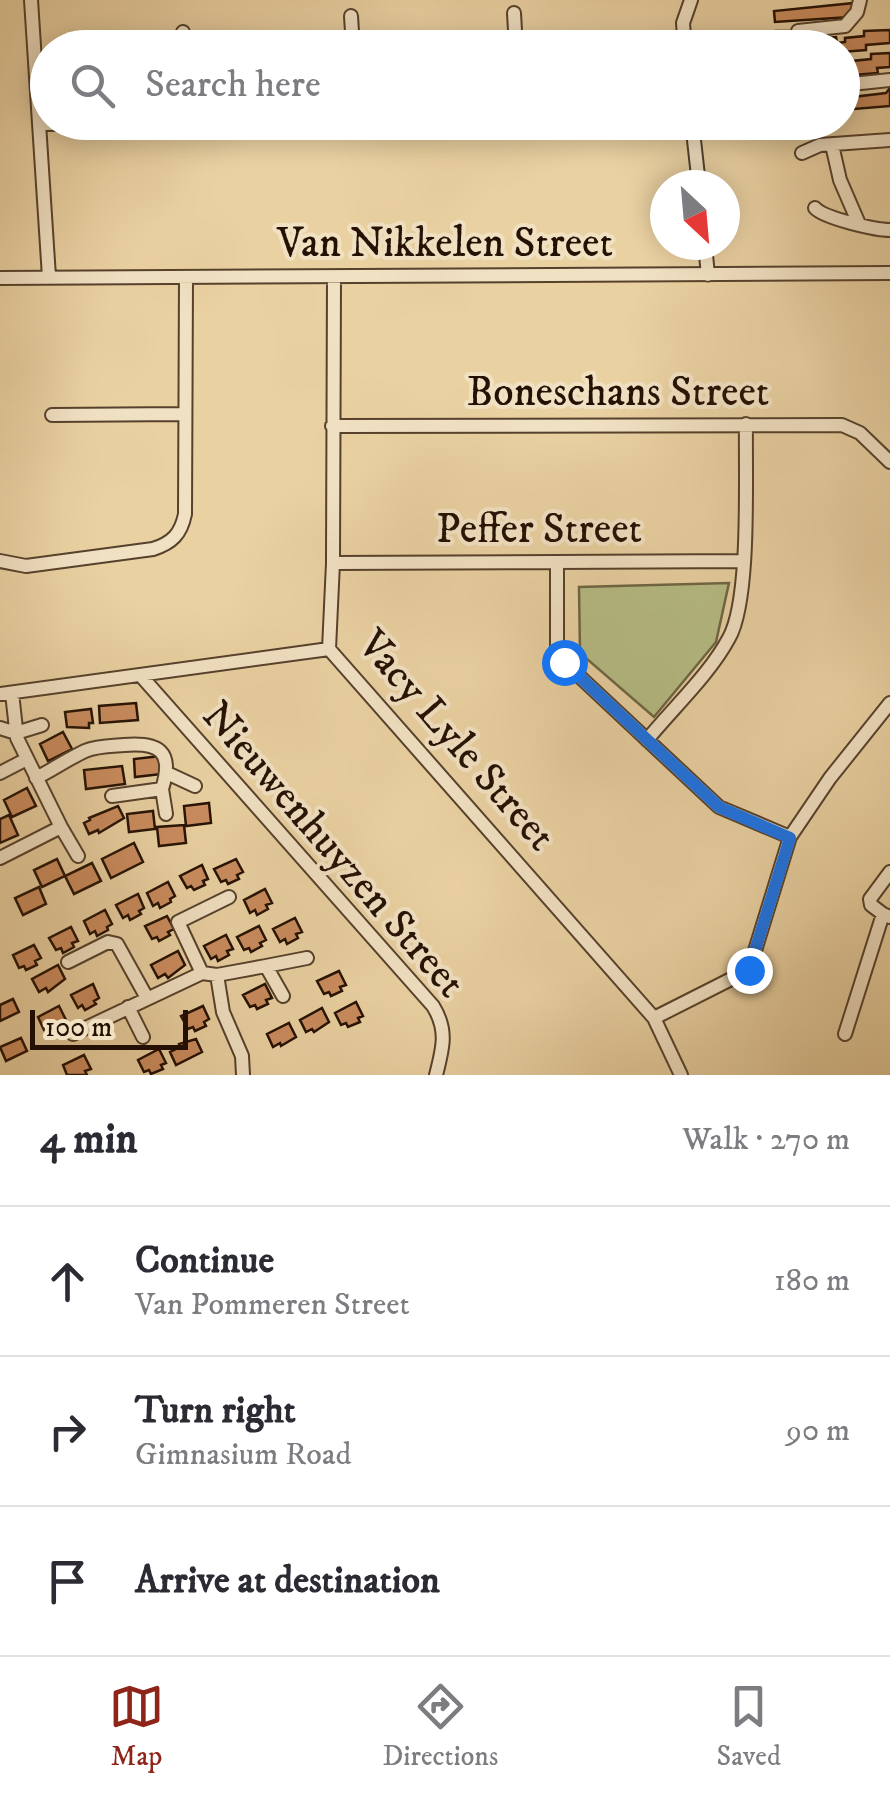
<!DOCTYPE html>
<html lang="en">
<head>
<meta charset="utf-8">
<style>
	body { margin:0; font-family:"IM FELL DW Pica",serif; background:#f7f7f7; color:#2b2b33 }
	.compass { position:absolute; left:650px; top:170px; width:90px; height:90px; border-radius:50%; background:#fff; box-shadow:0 5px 25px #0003; rotate:154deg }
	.scale { position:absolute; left:30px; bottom:25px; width:158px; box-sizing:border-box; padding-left:10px; border:5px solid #251104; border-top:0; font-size:28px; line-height:35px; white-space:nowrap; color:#251104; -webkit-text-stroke:8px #f1e1c3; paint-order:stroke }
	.stop { position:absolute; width:30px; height:30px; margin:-22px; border:8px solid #1a73e8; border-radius:50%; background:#fff }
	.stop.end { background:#1a73e8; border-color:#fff; box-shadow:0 2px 10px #0008 }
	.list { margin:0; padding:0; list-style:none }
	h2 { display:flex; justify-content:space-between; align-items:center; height:130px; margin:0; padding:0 40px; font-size:42px }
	h2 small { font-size:32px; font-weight:400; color:#7c7c81 }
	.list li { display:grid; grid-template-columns:65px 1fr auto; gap:30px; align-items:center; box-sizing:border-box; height:150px; padding:0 40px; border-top:2px solid #e1e1e2 }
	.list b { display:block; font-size:38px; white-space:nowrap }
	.list p { margin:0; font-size:32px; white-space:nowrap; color:#7c7c81 }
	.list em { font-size:32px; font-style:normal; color:#7c7c81 }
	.icon { flex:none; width:55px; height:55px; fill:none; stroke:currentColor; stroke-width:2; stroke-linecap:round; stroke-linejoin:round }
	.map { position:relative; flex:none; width:890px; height:1075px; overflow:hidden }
	.search { position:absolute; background:#fff; box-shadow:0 5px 25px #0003; left:30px; right:30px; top:30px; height:110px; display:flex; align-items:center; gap:25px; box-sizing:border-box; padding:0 35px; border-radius:55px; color:#7c7c81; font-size:38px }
	.sheet { height:580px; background:#fff }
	nav { display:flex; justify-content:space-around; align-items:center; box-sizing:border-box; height:140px; border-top:2px solid #e1e1e2; background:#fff; font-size:28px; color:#7c7c81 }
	nav a { display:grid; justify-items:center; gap:5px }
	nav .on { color:#8f2418 }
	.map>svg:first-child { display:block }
	.green { fill:#b6bc85; stroke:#6e6644; stroke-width:2.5 }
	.building { fill:#ca8c5e; stroke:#251104; stroke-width:2.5 }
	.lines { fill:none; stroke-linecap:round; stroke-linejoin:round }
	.minor-casing { stroke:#56412c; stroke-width:16 }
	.minor { stroke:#f1e1c3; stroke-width:12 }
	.route { stroke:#1a73e8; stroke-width:12 }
	.labels { text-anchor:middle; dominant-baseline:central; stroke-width:8; stroke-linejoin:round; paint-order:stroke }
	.street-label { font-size:42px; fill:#251104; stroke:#f1e1c3 }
</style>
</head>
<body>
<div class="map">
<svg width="890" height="1075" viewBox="0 0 890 1075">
	<rect width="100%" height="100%" fill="#ead1a2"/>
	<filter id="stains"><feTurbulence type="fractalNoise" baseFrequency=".002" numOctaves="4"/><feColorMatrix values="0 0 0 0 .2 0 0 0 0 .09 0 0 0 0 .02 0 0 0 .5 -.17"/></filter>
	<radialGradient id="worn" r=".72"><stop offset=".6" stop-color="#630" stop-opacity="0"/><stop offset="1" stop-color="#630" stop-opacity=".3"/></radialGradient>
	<path class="green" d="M729,583l-13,59 -62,75 -74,-64 -1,-66z"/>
	<path class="building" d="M854,3l-4,14 -75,5 -1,-11z
		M890,30v13l-24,2v5l-24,2v-4h-64l-2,-17h19v10l41,-4 1,6 8,-1v-4l19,-2v-5z
		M890,53v14l-13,1 1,5 -36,3v-14l29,-3v-5z
		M890,88v18l-48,4v-14l5,5 -1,-9h6v5l34,-4z
		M136,703l2,17 -38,3 -1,-17z
		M91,709l2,14h-4v5l-22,-1 -2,-15z
		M63,732l9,17 -24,12 -8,-17z
		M161,756l1,18 -27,3 -1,-18z
		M122,766l3,18 -39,5 -2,-19z
		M27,788l9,18 -24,11 -8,-17z
		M209,803l2,20 -25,3 -2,-20z
		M118,806l6,12 -25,15 -1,-3 -9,4 -5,-11 6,-3 -1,-2z
		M153,811l2,18 -26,3 -2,-18z
		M9,815l9,20 -18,8v-24z
		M184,825l2,18 -27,3 -2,-19z
		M134,843l9,19 -32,16 -9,-19z
		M57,859l8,17 -23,11 -8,-17z
		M236,859l7,13 -6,3 2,4 -11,5 -2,-4 -5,2 -7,-13z
		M92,863l9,18 -27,13 -9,-18z
		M202,865l6,14 -5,2 2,4 -11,5 -3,-4 -4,2 -7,-12z
		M168,882l7,14 -5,3 1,3 -11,6 -2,-5 -5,3 -6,-13z
		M39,887l7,17 -23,11 -8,-17z
		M265,889l7,14 -6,2 2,4 -11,6 -2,-5 -5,3 -6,-13z
		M138,894l6,14 -5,3 2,3 -11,6 -2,-5 -5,3 -7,-13z
		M105,910l7,14 -5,3 1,3 -11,6 -2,-5 -5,3 -6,-13z
		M167,916l7,13 -6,3 2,3 -11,6 -2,-4 -5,2 -7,-13z
		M295,918l7,14 -6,2 2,4 -11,6 -2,-5 -5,3 -7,-13z
		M259,926l7,14 -6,3 2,3 -11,6 -2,-4 -5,2 -7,-13z
		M71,927l7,14 -6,2 2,4 -11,6 -2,-5 -5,2 -7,-12z
		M226,935l7,14 -6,2 2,4 -11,6 -2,-5 -5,3 -7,-13z
		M34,945l7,13 -6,3 2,4 -11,5 -2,-4 -5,2 -6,-13z
		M178,951l7,14 -17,13 -3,-4 -7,4 -7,-13z
		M58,965l7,14 -17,13 -2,-4 -7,4 -7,-13z
		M339,971l7,14 -6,2 2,4 -11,5 -2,-4 -5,2 -7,-13z
		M93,984l6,14 -5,3 2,3 -11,6 -3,-5 -4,3 -7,-13z
		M265,984l7,14 -6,2 2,4 -11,5 -2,-4 -5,2 -7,-12z
		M13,999l6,13 -19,9v-16z
		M356,1002l7,14 -5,2 2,4 -12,5 -2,-4 -5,2 -6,-12z
		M59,1006l7,14 -5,3 2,4 -12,5 -2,-4 -5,2 -6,-13z
		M203,1006l6,13 -5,3 2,4 -11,5 -2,-4 -5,2 -7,-13z
		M322,1008l7,14 -15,10 -2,-3 -6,3 -6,-12z
		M289,1023l7,14 -15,9 -1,-3 -7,4 -6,-13z
		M21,1038l6,13 -21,10 -6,-14z
		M196,1039l6,13 -26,13 -6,-13 10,-5 -1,-3z
		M159,1049l7,14 -5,2 2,4 -12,5 -2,-4 -5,2 -6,-12z
		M84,1055l7,14 -6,2 2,4h-20l-4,-10z"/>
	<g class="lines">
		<defs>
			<path id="minor" d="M31,0l18,277
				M514,13l2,35
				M351,16l2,32
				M798,31l47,-5 12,-14 3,-12
				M183,32l1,16
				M685,48l-2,-25 8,-23
				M842,85l48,-5
				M667,122h25l7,63
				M40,124l262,-2
				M832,145l8,35 19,44
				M802,153l18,-8 70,-5
				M815,208c9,10 60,22 75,22
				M705,245l3,30
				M0,278l890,-5
				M334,278l-1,285 -4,86 325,369 27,57
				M52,415l132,-1
				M332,426l510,-1 18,8 30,29
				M0,561l26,5 127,-17c19,-6 28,-15 32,-35l1,-237
				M333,563l411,-2
				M557,563v82l7,17 155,145 71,30
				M142,677l291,329c15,24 10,42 3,69
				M0,694l329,-45
				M0,728l16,5 26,-8
				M647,740c27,-33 62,-65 82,-102 22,-39 16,-165 17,-214
				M0,773l25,-13
				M167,773l28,13
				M36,778c16,-8 32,-19 49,-27 11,-5 26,-5 39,-6 35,-3 50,6 38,44l-50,7
				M162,789l4,25
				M61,827l17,29
				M0,858l61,-31 -44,-89 -5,-45
				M883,914l-12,-9 -1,-6 20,-27
				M68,962l40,-20 9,2 30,54
				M266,966l41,-8
				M202,973l-24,-51 51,-25
				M217,975l6,37 19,44 1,19
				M128,1007l15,30
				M654,1018l95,-48 41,-133 40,-59 60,-75
				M73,1034l129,-61 15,2 49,-9 17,30
				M845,1034l38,-120 7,3"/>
		</defs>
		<use href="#minor" class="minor-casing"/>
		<use href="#minor" class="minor"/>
	</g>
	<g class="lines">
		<path class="route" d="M564,662l155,145 71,31 -41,132"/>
	</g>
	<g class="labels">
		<g class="street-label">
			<text x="445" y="244">Van Nikkelen Street</text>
			<text x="618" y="393">Boneschans Street</text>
			<text x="539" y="530">Peffer Street</text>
			<text transform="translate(456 741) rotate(49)">Vacy Lyle Street</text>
			<text transform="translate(333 850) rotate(49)">Nieuwenhuyzen Street</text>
		</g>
	</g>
	<rect width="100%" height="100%" filter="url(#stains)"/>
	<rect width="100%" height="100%" fill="url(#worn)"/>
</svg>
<svg class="compass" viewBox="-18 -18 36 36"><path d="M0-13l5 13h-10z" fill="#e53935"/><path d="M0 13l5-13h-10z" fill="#7c7c81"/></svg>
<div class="scale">100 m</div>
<div class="stop" style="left:564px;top:662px"></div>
<div class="stop end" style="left:749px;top:970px"></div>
<div class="search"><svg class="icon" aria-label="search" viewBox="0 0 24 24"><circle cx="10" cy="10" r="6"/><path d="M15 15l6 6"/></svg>Search here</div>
</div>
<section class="sheet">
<h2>4 min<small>Walk · 270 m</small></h2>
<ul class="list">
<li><svg class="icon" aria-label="ahead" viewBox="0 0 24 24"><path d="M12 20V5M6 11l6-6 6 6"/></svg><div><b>Continue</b><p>Van Pommeren Street</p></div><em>180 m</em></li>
<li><svg class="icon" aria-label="right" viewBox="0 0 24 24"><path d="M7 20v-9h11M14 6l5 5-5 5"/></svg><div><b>Turn right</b><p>Gimnasium Road</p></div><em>90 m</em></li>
<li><svg class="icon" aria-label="arrive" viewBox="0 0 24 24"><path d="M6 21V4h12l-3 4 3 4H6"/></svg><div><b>Arrive at destination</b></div></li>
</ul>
</section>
<nav>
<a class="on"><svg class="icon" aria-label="map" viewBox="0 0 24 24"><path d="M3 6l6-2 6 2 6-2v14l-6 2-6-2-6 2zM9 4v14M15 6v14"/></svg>Map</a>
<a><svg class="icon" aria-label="directions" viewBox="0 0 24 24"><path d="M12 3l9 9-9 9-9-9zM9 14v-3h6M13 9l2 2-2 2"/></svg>Directions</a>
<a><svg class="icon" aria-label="saved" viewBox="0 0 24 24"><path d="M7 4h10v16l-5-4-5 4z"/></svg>Saved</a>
</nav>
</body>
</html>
